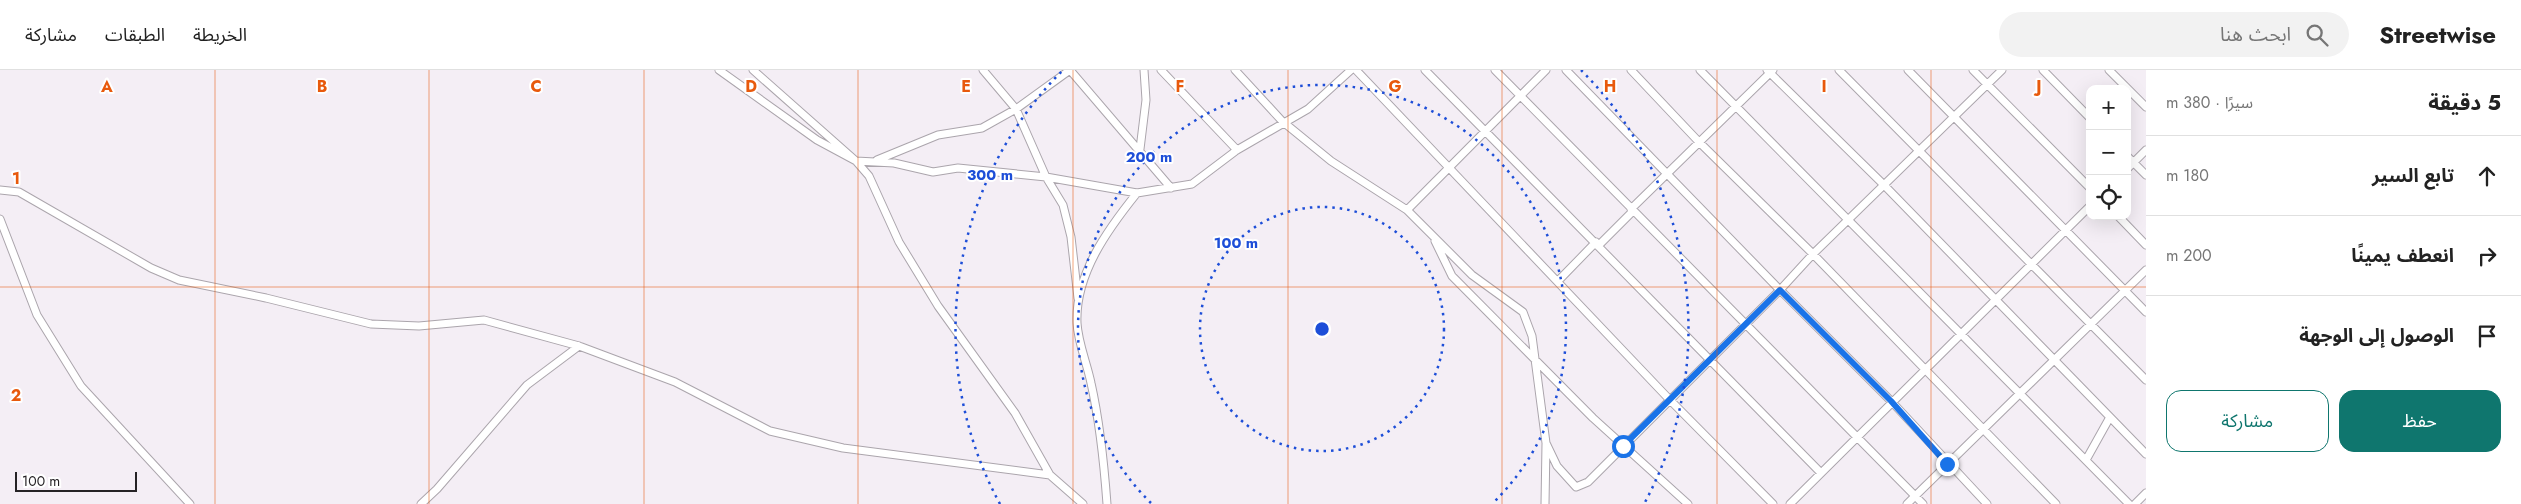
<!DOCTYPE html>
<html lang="ar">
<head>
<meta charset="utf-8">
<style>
	body { margin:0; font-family:Jost,"Noto Sans Arabic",sans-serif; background:#f2f2f2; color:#222; direction:rtl }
	.controls { position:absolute; right:15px; top:15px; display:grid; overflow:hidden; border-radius:10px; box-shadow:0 5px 20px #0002 }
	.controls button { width:45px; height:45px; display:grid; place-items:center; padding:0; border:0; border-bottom:1px solid #e0e0e0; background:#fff; color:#222; font:25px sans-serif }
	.scale { position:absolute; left:15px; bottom:12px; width:122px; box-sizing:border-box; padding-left:5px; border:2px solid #252225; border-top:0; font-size:14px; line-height:18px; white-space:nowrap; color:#252225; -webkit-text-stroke:4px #fff; paint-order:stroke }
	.stop { position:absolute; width:15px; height:15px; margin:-11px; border:4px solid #1a73e8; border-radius:50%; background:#fff }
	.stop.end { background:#1a73e8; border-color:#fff; box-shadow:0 1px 5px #0008 }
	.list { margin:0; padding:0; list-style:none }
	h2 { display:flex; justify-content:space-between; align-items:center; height:65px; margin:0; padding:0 20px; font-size:21px }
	h2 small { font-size:16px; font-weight:400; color:#767676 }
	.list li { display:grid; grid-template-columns:32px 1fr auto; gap:15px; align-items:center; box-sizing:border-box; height:80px; padding:0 20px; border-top:1px solid #e0e0e0 }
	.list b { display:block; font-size:19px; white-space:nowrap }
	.list em { font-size:16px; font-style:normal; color:#767676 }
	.actions { display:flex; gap:10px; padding:15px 20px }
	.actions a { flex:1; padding:11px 0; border:1px solid #0f766e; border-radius:15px; text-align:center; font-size:18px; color:#0f766e }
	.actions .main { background:#0f766e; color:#fff }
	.icon { flex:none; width:28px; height:28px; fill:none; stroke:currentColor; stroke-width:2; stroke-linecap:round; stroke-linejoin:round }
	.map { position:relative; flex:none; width:2146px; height:434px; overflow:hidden; direction:ltr }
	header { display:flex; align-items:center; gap:30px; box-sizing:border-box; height:70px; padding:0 25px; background:#fff; border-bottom:1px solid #e0e0e0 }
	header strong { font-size:24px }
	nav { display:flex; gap:28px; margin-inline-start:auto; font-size:18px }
	.search { width:350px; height:45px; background:#f2f2f2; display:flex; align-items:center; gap:12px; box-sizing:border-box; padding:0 18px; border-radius:28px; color:#767676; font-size:19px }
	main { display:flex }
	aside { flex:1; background:#fff }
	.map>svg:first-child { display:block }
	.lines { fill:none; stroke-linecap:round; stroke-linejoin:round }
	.minor-casing { stroke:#aba5ac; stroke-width:9 }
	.minor { stroke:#fff; stroke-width:7 }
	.route { stroke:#1a73e8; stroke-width:6 }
	.grid { fill:none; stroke:#e8590c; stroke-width:1; stroke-opacity:0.55 }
	.ring { fill:none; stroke:#1d4ed8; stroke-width:2.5; stroke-dasharray:2.5 5 }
	.grid-label { font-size:16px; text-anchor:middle; font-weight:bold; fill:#e8590c; stroke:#fff; stroke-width:4; stroke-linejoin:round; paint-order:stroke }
	.centre { fill:#1d4ed8; stroke:#fff; stroke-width:2.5 }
	.ring-label { font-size:15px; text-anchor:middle; font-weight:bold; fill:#1d4ed8; stroke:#fff; stroke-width:4; stroke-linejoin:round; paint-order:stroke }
</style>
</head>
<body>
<header>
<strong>Streetwise</strong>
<div class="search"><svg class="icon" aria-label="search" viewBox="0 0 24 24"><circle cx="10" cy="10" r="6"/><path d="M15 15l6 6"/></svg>ابحث هنا</div>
<nav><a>الخريطة</a><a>الطبقات</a><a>مشاركة</a></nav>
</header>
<main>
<aside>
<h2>5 دقيقة<small>سيرًا · 380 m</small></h2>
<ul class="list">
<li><svg class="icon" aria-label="ahead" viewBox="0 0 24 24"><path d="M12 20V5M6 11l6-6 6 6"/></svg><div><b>تابع السير</b></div><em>180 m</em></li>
<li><svg class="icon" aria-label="right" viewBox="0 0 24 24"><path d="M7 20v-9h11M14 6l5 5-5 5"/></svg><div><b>انعطف يمينًا</b></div><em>200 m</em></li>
<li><svg class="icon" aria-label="arrive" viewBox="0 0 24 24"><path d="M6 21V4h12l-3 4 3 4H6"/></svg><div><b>الوصول إلى الوجهة</b></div></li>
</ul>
<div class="actions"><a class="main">حفظ</a><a>مشاركة</a></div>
</aside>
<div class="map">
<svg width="2146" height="434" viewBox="0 0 2146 434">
	<rect width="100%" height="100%" fill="#f4eef5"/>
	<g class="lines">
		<defs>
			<path id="minor" d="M719,0l98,70 39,21 38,2 39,9 25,-4 88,9 91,16 55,-9 45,-34 71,-41 43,-39
				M753,0l103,91 13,15 30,66 39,64 77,107 35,62
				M983,0l33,39 30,68 17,28 8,32 7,61
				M1070,0l101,118
				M1161,0l76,80
				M1235,0l47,51 49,40 76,49 65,65 51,37 9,24 14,107 11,23 19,21 12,-5 192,-192 33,-36 189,-184
				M1356,0l313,329 104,105
				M1425,0l396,403
				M1495,0l428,434
				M1566,0l214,220 111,111 96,103
				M1631,0l68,72 114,112 243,250
				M1700,0l429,434
				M1767,0l117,115 262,269
				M1839,0l307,310
				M1908,0l238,242
				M1973,0l117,118
				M2043,0l47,48
				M2109,0l37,37
				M1140,79l6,-49 -2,-30
				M2127,86l19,19
				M877,90l61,-25 44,-7 34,-19 54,-39
				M2127,99l19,-19
				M0,120l19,2 132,76 28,12 87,18 105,26 48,2 65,-6 95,26 96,36 95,49 73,17 207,27 33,29
				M1631,139l142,-139
				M1407,140l139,-140
				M2118,146l28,29
				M0,149l37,96 44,71 109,118
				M1435,171l17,35 141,142 95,86
				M1599,175l34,-34
				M1558,211l38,-39
				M2086,390l24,-43
				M421,434l16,-15 90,-104 52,-39
				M1107,434c-3,-41 -7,-81 -16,-121 -4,-20 -13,-40 -14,-60 -2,-49 31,-94 60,-130
				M1545,434l1,-60
				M1790,434l300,-298
				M1907,434l239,-234
				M2135,434l11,-11"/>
		</defs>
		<use href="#minor" class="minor-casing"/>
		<use href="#minor" class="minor"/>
	</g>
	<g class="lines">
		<path class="route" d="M1623,376l157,-156 111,111 56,63"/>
	</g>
	<path class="grid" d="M215,0v434M429,0v434M644,0v434M858,0v434M1073,0v434M1288,0v434M1502,0v434M1717,0v434M1931,0v434M0,217h2146"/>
	<g class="ring">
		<circle cx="1322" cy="259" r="122"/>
		<path d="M1151 433A244 244 0 1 1 1493 433"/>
		<path d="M1000 434A366 366 0 0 1 1063 0M1581 0A366 366 0 0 1 1644 434"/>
	</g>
	<g class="grid-label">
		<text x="107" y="22">A</text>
		<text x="322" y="22">B</text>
		<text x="536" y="22">C</text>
		<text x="751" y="22">D</text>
		<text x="966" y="22">E</text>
		<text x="1180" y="22">F</text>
		<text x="1395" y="22">G</text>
		<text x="1610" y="22">H</text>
		<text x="1824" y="22">I</text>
		<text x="2039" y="22">J</text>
		<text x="16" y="114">1</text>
		<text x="16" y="331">2</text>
	</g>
	<circle cx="1322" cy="259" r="8" class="centre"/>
	<g class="ring-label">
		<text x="1149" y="92">200 m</text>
		<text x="990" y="110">300 m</text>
		<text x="1236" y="178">100 m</text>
	</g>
</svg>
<div class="controls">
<button>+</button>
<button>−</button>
<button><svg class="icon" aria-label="locate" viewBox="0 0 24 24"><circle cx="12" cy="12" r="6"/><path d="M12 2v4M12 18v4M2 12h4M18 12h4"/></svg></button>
</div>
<div class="scale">100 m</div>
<div class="stop" style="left:1623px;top:376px"></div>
<div class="stop end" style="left:1947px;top:394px"></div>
</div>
</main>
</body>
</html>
